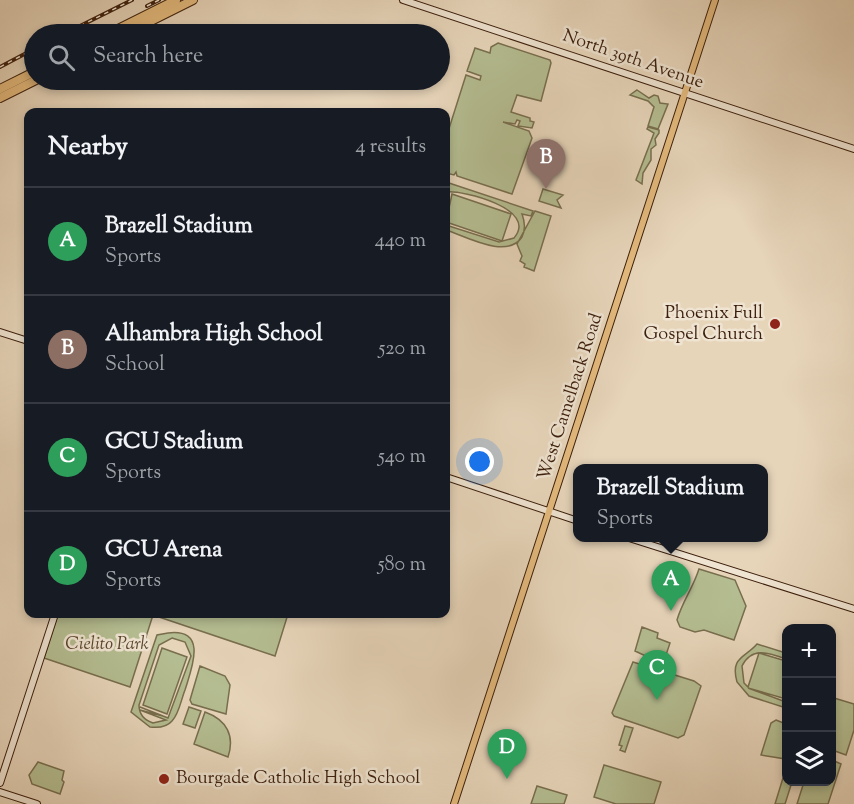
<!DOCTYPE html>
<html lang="en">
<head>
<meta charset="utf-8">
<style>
	body { margin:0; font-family:"Sorts Mill Goudy",serif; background:#242831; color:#f1f3f6 }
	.controls { position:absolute; right:18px; bottom:18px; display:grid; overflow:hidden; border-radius:12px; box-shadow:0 3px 9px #0003 }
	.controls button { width:54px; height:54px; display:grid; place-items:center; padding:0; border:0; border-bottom:2px solid #363941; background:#171b24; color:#f1f3f6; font:30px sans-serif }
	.you { position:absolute; left:480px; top:462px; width:21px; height:21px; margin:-15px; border:4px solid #fff; border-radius:50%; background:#1a73e8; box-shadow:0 0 0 9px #1a73e833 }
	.badge { display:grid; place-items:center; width:39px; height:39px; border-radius:50%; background:#ea580c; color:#fff; font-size:20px; font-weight:700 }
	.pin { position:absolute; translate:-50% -50px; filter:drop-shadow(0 2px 3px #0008) }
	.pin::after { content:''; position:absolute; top:32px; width:21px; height:18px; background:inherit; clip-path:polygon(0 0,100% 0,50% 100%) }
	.popup { position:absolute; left:573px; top:464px; width:195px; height:78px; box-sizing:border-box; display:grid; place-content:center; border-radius:12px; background:#171b24; filter:drop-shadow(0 2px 4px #0005); font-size:20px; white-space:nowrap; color:#9ea1a6 }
	.popup b { font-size:22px; color:#f1f3f6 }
	.popup::after { content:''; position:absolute; left:50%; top:100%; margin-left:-12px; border:12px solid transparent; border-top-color:#171b24 }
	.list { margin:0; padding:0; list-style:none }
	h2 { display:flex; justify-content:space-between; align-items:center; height:78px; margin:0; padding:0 24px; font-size:26px }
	h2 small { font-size:20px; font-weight:400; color:#9ea1a6 }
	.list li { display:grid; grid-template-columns:39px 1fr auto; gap:18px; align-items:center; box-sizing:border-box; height:108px; padding:0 24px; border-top:2px solid #363941 }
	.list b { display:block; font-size:22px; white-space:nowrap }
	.list p { margin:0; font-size:20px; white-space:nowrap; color:#9ea1a6 }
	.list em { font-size:20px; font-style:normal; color:#9ea1a6 }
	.icon { flex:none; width:33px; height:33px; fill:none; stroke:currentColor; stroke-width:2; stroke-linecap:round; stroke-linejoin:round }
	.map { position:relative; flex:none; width:854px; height:804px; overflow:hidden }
	.search { position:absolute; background:#171b24; box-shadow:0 3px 9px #0003; left:24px; top:24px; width:426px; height:66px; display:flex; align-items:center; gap:15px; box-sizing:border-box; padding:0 21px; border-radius:33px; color:#9ea1a6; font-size:22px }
	.panel { position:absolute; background:#171b24; box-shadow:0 3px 9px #0003; left:24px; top:108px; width:426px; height:510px; border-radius:12px }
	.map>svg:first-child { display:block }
	.green { fill:#b4bd91; stroke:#786e4e; stroke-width:1.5; fill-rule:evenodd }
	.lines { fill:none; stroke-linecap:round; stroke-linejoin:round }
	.secondary-casing { stroke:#3c1f0c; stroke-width:8 }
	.primary-casing { stroke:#3c1f0c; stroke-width:8 }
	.highway-casing { stroke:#3c1f0c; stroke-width:10 }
	.secondary { stroke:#efe4d2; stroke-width:6 }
	.primary { stroke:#e4ba7d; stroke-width:6 }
	.highway { stroke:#e4ba7d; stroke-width:8 }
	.rail-casing { stroke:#3c1f0c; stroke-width:4 }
	.rail { stroke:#efe4d2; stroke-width:1.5; stroke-dasharray:4.5; stroke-linecap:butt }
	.poi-dot { fill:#8f2418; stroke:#efe4d2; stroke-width:2 }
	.labels { text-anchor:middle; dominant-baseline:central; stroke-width:5; stroke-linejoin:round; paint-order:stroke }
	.street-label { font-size:18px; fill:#3c1f0c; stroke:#efe4d2 }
	.poi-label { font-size:18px; fill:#3c1f0c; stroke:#efe4d2; text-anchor:end }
	.park-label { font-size:18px; font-style:italic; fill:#5a462d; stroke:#efe4d2 }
</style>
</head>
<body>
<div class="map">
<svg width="854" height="804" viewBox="0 0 854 804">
	<rect width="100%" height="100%" fill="#e7d5ba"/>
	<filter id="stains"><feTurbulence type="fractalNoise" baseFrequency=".00333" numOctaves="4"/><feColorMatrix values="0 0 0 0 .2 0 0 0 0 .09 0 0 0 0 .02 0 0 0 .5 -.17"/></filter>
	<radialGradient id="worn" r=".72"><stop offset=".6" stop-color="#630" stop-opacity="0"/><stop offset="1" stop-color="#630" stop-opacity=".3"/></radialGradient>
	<path class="green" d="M498,43l52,17 1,3 -10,38 -24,-6 -6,17 19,6v3l4,1 -2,6 -14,-2 2,-5 -3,-1 -2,4 -12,-2 26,9 3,7 -20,56 -55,-18 -1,-4 -2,3 -8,-2v-35l20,-63 14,5 1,-4 -14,-5 8,-23 15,5 1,-6z
		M637,90l12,8 5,-3 4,1 2,7 8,1 -10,25 -10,-3 6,-19 -6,-6 -18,-6z
		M648,127l11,3v3l-4,6 1,6 -5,4v11l-8,13 -1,11 -6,-4 18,-47 -7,-4z
		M446,182l87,29 -2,5 -9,-2c3,8 4,15 0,23 -15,23 -57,-1 -76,-7v-5l53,17 15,-4c25,-29 -51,-48 -68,-46z
		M543,189l20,6 -6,5 4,8 -22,-7z
		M452,194l59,20 -9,27 -56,-19z
		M535,211l16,5 -17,55 -10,-4 1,-3 -5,-3 2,-5 -5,-12z
		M699,569l36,11 11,26 -12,34 -30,-10 -9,2 -15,-5 -3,-7c5,-18 16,-32 22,-51z
		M58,614h230l-13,42 -122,-41 -23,72 -86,-29z
		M642,627l16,6 -1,5 13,5 -7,21 -28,-13z
		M168,633c41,-5 23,37 17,57 -4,10 -6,24 -13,31 -6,7 -14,7 -22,6l-19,-15 26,-77zM172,638l13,4 6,14 -23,62 -28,-11 23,9 -23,-6 26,10 -13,3c-9,-3 -14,-8 -14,-18l20,-60z
		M757,644l29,9v6c-17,-6 -34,-13 -44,7l2,17 4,4 11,-34 27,8v38l-38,-11 38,14v6l-37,-12 -12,-14c-7,-25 8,-24 20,-38z
		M162,648l25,9 -20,57 -24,-9z
		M633,662l61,19 7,5 -17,49 -6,3 -64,-22 -2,-3z
		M200,666l25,10 5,9 -4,29 -34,-10 -2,-4z
		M834,698l20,6v26l-8,25 -14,-5v-46z
		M189,707l12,4 -6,17 -12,-4z
		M205,712c22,8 30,24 23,45l-34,-13z
		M776,720l10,4v35l-25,-4 10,-32z
		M625,726l8,2 -8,24 -5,-2 2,-4 -3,-1z
		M832,760l9,4 -13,40h-31l7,-22h28z
		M38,762l26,9 -2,9 2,2 -4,12 -28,-10 -3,-9z
		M604,765l57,17 -7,22h-38l-22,-7z
		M783,778l3,4h6l-7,22h-10z
		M537,786l30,9 -3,9h-33z"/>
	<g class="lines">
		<defs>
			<path id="secondary" d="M403,0l451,149
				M0,332l28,9
				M446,477l132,44
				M629,538l225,71
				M0,783l55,-169
				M0,792l37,12"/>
			<path id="primary" d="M454,804l261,-804"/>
			<path id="highway" d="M108,34l68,-34
				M125,34l68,-34
				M0,89l34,-17
				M0,98l36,-18"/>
		</defs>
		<use href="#secondary" class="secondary-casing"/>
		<use href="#primary" class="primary-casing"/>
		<use href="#highway" class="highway-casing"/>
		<use href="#secondary" class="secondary"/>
		<use href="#primary" class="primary"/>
		<use href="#highway" class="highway"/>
		<defs>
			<path id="rail" d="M147,6l12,-6
				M64,34l68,-34
				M0,67l34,-18"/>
		</defs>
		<use href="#rail" class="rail-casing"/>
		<use href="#rail" class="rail"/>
	</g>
	<g class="poi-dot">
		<circle cx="775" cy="324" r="6"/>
		<circle cx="164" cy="779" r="6"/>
	</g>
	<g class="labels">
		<g class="street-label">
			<text transform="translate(633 60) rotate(19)">North 39th Avenue</text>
			<text transform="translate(571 397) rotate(-72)">West Camelback Road</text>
		</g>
		<g class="poi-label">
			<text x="763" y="314">Phoenix Full<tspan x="763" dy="21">Gospel Church</tspan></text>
			<text x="176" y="779" text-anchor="start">Bourgade Catholic High School</text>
		</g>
		<g class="park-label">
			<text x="107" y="645">Cielito Park</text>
		</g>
	</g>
	<rect width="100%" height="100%" filter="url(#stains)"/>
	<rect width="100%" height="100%" fill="url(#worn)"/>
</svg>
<div class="controls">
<button>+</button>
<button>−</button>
<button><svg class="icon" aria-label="layers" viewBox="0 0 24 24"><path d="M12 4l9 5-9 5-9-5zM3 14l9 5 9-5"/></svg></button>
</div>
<div class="you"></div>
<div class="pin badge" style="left:671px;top:611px;background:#2e9e5b">A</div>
<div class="popup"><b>Brazell Stadium</b>Sports</div>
<div class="pin badge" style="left:546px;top:189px;background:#8d6e63">B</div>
<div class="pin badge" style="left:657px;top:700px;background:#2e9e5b">C</div>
<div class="pin badge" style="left:507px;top:779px;background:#2e9e5b">D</div>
<div class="search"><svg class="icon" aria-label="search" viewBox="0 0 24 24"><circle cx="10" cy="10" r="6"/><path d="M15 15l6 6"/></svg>Search here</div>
<section class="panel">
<h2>Nearby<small>4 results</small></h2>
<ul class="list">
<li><span class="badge" style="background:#2e9e5b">A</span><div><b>Brazell Stadium</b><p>Sports</p></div><em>440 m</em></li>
<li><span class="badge" style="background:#8d6e63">B</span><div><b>Alhambra High School</b><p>School</p></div><em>520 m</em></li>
<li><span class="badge" style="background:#2e9e5b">C</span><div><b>GCU Stadium</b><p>Sports</p></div><em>540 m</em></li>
<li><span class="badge" style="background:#2e9e5b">D</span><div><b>GCU Arena</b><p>Sports</p></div><em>580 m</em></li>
</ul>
</section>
</div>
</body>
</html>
